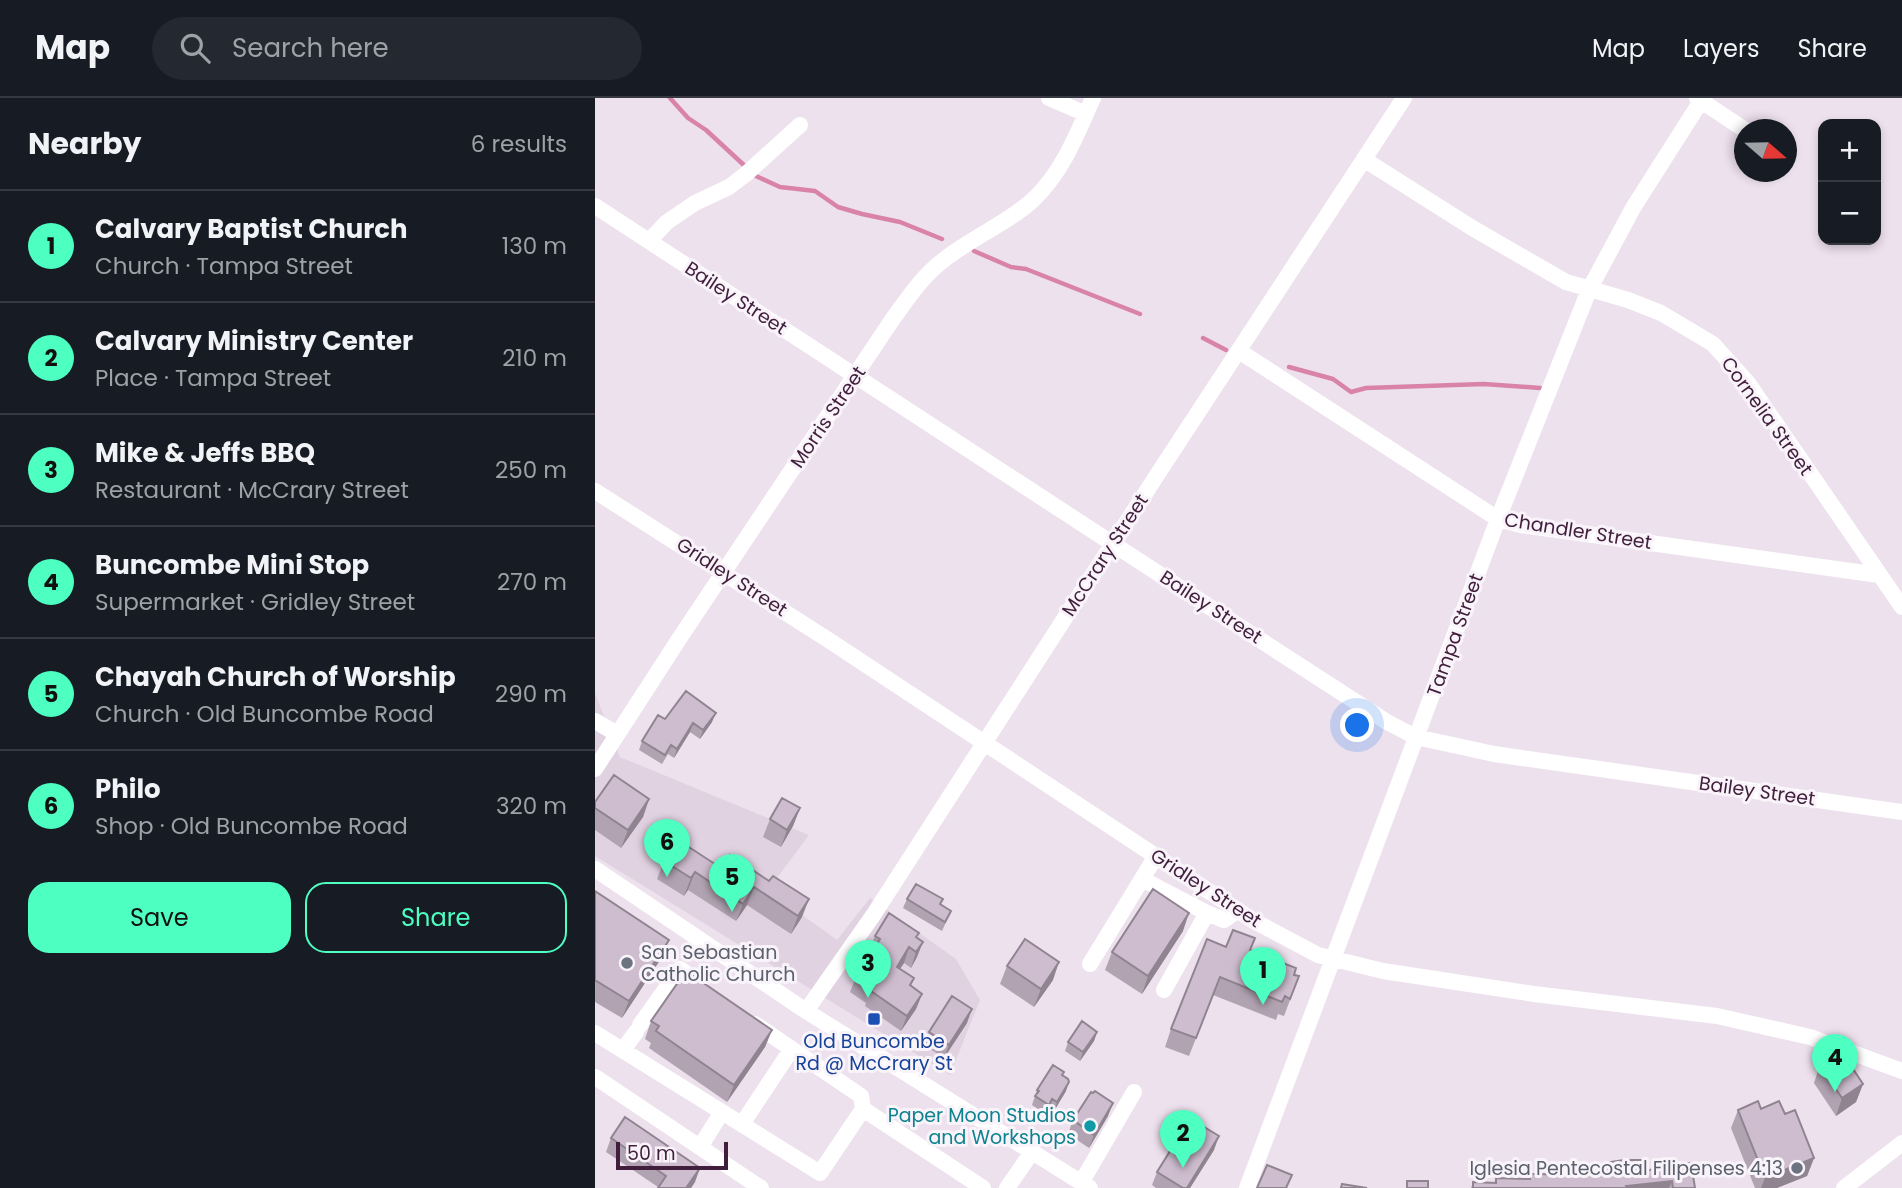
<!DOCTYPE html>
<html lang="en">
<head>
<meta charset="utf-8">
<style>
	body { margin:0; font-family:Poppins,sans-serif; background:#242831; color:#f1f3f6 }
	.controls { position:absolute; right:21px; top:21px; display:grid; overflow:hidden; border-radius:14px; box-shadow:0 4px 10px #0003 }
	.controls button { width:63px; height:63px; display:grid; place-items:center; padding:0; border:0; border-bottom:2px solid #363941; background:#171b24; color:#f1f3f6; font:35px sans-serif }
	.compass { position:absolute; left:1139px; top:21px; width:63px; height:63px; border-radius:50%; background:#171b24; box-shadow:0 4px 10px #0003; rotate:110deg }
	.scale { position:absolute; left:21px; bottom:18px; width:112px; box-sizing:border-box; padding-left:7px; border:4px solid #411f3c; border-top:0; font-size:19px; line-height:24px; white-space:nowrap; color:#411f3c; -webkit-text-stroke:5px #f9f3fa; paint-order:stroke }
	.you { position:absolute; left:763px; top:628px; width:24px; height:24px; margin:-18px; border:5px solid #fff; border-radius:50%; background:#1a73e8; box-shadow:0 0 0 10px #1a73e833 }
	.badge { display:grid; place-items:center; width:46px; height:46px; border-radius:50%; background:#4effc2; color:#111; font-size:23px; font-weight:700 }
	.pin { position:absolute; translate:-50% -58px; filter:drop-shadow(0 2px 4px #0008) }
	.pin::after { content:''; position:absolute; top:37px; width:24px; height:21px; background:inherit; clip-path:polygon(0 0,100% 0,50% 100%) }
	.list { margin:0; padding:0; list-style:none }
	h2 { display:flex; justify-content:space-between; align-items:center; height:91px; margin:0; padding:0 28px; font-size:30px }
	h2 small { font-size:23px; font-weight:400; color:#9ea1a6 }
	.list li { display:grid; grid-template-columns:46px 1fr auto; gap:21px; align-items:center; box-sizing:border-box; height:112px; padding:0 28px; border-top:2px solid #363941 }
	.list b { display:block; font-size:26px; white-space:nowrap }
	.list p { margin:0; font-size:23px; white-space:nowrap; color:#9ea1a6 }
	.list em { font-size:23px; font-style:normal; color:#9ea1a6 }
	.actions { display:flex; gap:14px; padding:21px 28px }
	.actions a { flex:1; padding:16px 0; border:2px solid #4effc2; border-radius:21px; text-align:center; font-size:24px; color:#4effc2 }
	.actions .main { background:#4effc2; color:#111 }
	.icon { flex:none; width:38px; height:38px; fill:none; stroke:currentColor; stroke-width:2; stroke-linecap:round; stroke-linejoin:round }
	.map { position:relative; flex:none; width:1307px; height:1090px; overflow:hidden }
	header { display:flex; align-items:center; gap:42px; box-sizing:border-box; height:98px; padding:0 35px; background:#171b24; border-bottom:2px solid #363941 }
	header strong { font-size:33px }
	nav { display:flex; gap:38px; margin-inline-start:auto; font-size:24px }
	.search { width:490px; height:63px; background:#242831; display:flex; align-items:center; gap:18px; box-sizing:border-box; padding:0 24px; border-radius:38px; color:#9ea1a6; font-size:26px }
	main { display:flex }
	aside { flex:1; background:#171b24 }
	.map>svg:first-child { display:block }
	.built { fill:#e1d2e2 }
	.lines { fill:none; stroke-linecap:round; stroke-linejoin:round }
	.stream { stroke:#d983a9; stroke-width:4.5 }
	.minor { stroke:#fff; stroke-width:16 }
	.wall { fill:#b1a3b2 }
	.shaded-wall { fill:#908491 }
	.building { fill:#cebdcf; stroke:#908491; stroke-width:2 }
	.worship-dot { fill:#6b7280; stroke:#f9f3fa; stroke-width:2.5 }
	.transit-dot { fill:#1a4fb4; stroke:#f9f3fa; stroke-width:2.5 }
	.culture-dot { fill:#0f9aa8; stroke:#f9f3fa; stroke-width:2.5 }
	.labels { text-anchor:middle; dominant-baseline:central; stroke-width:6; stroke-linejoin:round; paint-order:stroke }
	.street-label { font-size:19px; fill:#411f3c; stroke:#f9f3fa }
	.worship-label { font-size:19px; fill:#5b616d; stroke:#f9f3fa; text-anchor:start }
	.transit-label { font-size:19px; fill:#164399; stroke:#f9f3fa }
	.culture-label { font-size:19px; fill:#0d838f; stroke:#f9f3fa; text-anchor:end }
</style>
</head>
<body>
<header>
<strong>Map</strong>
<div class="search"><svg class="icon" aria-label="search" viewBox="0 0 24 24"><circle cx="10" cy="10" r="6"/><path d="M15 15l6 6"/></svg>Search here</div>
<nav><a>Map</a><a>Layers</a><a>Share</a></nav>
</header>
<main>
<aside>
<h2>Nearby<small>6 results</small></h2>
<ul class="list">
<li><span class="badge">1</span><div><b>Calvary Baptist Church</b><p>Church · Tampa Street</p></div><em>130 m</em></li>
<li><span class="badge">2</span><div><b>Calvary Ministry Center</b><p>Place · Tampa Street</p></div><em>210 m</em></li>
<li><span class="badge">3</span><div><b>Mike &amp; Jeffs BBQ</b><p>Restaurant · McCrary Street</p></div><em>250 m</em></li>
<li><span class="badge">4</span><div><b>Buncombe Mini Stop</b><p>Supermarket · Gridley Street</p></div><em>270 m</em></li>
<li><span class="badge">5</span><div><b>Chayah Church of Worship</b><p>Church · Old Buncombe Road</p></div><em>290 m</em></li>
<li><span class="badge">6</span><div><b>Philo</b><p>Shop · Old Buncombe Road</p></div><em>320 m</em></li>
</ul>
<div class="actions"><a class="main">Save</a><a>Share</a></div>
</aside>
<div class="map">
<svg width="1307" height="1090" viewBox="0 0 1307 1090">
	<rect width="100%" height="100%" fill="#ede1ee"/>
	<path class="built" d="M0,595l25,64 189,78 -41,55 69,50 33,-42 86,61 24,41 -30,75 -355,-219z"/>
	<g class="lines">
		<path class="stream" d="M75,0l18,20 18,12 40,37
			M161,78l24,11 35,4 23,16 24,7 38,8 42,17
			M379,153l37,16 15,2 114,45
			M608,240l23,12
			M694,269l44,12 18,13 15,-4 118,-4 56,4"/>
		<path class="minor" d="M454,0l37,16
			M1102,0l48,32
			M770,62l109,69 92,53 62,18 33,13 52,31 35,39 154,224
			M0,108l676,441 116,75 29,15 78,17 408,58
			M54,143l18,-19 28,-19 34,-16 17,-13 54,-49
			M644,253l259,168 23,6 358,50
			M0,393l235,150 424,280 64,34 65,16 151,23 183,22 93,21 92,34
			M0,623l22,13
			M0,671l86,-133 211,-316c16,-22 31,-45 53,-61 28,-22 63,-36 89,-60 29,-28 43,-65 59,-101
			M0,771l211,142 284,177
			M547,781l65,34 -43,77
			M612,815l17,7 14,-10
			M495,866l66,-108
			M211,913l68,-97 285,-442 245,-374
			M160,926l106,72 2,13
			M45,927l40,-56 20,15
			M0,935l127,79 -22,35
			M28,952l13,-18
			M0,979l166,111
			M127,1014l98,61 43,-64 120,79
			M147,1026l49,-74
			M486,1085l53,-91
			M412,1090l25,-36
			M652,1090l251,-669 91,-229 44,-82 68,-107
			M1249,1090l58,-45"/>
	</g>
	<path class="wall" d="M70,621l47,3 -12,17 -10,-7 -16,26 -6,-4 -6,10 -23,-14 3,-9z
		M54,701l-6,18 -22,31 -26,-18v-28z
		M205,710l-7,18 -12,21 -18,-10 7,-18z
		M135,757l72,62 -11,17 -44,-29 -11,16 -48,-31 -4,6 -27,-17 7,-18 57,7z
		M0,793l67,66 -40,61 -27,-16z
		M312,801l34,6 10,6 -9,20 -39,-23z
		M588,833l-41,63 -37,-24 7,-18z
		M280,838l42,2v19l-6,11 -7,-5 -4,6 14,9 -3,8 11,8 -6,15 -15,22 -36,-25 1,-3 -16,-11 6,-15 15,-24 -2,-2z
		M631,849l25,3 48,26 -15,40 -6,-2 -2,6 -63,-25 -24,61 -24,-9 6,-18z
		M412,868l46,14 -19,27 -34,-23z
		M56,923l121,9 -7,17 -38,55 -78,-54 2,-5 -6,-4z
		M372,925l-23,35 -20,-13 5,-13z
		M502,934l-3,9 -14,20 -15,-10 3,-9z
		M1225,967l43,19 -7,18 -20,14 -22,-33z
		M468,977l3,16 -12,20 -5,-3 -4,6 -13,-9 5,-15z
		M1166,1011l24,5 29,44 -7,18 -30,12h-22l-24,-60 7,-18z
		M513,1018l-19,32 -21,-14 5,-14z
		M576,1031l43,21 -24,38h-34l-4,-3 5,-13 15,-25 -6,-4z
		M16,1040l84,44 -4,6h-33v-1l-52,-35z
		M1015,1064l33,9 52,17h-224l2,-6 21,1 2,-5 32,1 2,-5 74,1z"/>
	<path class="shaded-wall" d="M121,615l-4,9 -12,17 3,-9z
		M98,625l-3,9 -16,26 3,-9z
		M54,701l-6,18 -22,31 7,-18z
		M205,710l-7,18 -12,21 6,-17z
		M100,774l-7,18 -4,6 7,-18z
		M159,789l-7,18 -11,16 7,-17z
		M214,801l-7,18 -11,17 7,-18z
		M594,815l-6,18 -41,63 6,-18z
		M74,842l-7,17 -40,61 7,-17z
		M328,844l-6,15 -6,11 5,-16z
		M314,849l-5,16 -13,19 6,-15z
		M464,864l-6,18 -19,27 7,-18z
		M327,896l-6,15 -15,22 6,-15z
		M377,911l-5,14 -23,35 5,-13z
		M177,932l-7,17 -38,55 7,-17z
		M502,934l-3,9 -14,20 3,-9z
		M474,984l-3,9 -12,20 3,-9z
		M1268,986l-7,18 -20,14 6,-18z
		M518,1005l-5,13 -19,32 5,-13z
		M624,1038l-5,14 -24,38h-3z
		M1219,1060l-7,18 -30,12h-16l4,-10z
		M105,1070l-5,14 -4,6h-5z
		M1077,1083l-3,7h-43v-2z"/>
	<path class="building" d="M91,593l30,22 -13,17 -10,-7 -16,26 -6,-4 -6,10 -23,-14 16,-26 7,4z
		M19,677l35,24 -21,31 -33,-22v-6z
		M187,700l18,10 -13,22 -17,-11z
		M83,742l43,28 9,-13 39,26 4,-5 36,23 -11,17 -44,-29 -11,17 -48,-32 -4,6 -27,-17z
		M321,786l27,15 -3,5 11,7 -6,11 -38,-23z
		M558,791l36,24 -41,63 -36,-24z
		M0,793l74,49 -40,61 -34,-21z
		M294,815l30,20 -3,4 7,5 -7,10 -7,-5 -12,20 17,11 -4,7 12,9 -15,22 -36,-25 2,-3 -17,-11 24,-38 -5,-3z
		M638,832l22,8 -5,12 46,18 -2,7 5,1 -9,23 -5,-3 -3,6 -62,-25 -24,61 -25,-9 36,-90 19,8z
		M430,841l34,23 -18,27 -34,-23z
		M91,873l86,59 -38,55 -78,-54 3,-5 -8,-5z
		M357,898l20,13 -23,36 -20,-13z
		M487,923l15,11 -14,20 -15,-10z
		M1246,953l22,33 -21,14 -22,-33z
		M458,967l11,7 -2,3 6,4 1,3 -12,20 -5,-3 -3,6 -14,-9 4,-5 -2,-1z
		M500,993l18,12 -19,32 -21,-15 18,-28 2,1z
		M1163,1003l3,8 18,-8 6,13 10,-4 19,48 -49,20 -27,-68z
		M586,1015l38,23 -32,52h-4l-26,-16 23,-37 -9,-6z
		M30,1019l75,51 -14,20h-28l8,-12 -55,-38z
		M1029,1062h18l1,11 48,-8 4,25h-22l-1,-7 -46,5 1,2h-154v-6l23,1v-5l34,1v-5l75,1v-3h6l-1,-10z
		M672,1067l25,10 -6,13h-29z
		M812,1083h21v7h-21z
		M747,1086l25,4h-26z"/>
	<g class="worship-dot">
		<circle cx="32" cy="865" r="7"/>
		<circle cx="1202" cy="1070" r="7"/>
	</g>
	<rect class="transit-dot" x="272" y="914" width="14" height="14" rx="3.5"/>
	<circle class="culture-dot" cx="495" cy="1028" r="7"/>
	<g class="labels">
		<g class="street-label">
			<text transform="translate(141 200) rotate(33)">Bailey Street</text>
			<text transform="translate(1172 318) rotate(54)">Cornelia Street</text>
			<text transform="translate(233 319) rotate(-56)">Morris Street</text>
			<text transform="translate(983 433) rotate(9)">Chandler Street</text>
			<text transform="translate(510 457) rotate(-57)">McCrary Street</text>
			<text transform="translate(137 479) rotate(33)">Gridley Street</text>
			<text transform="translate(616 509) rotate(33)">Bailey Street</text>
			<text transform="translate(860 537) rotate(-70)">Tampa Street</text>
			<text transform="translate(1162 693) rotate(8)">Bailey Street</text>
			<text transform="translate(611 790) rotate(33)">Gridley Street</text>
		</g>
		<g class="worship-label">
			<text x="46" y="854">San Sebastian<tspan x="46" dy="22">Catholic Church</tspan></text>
			<text x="1188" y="1070" text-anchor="end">Iglesia Pentecostal Filipenses 4:13</text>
		</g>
		<g class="transit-label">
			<text x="279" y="943">Old Buncombe<tspan x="279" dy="22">Rd @ McCrary St</tspan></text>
		</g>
		<g class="culture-label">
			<text x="481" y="1017">Paper Moon Studios<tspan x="481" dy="22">and Workshops</tspan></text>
		</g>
	</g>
</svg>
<div class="controls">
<button>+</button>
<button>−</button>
</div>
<svg class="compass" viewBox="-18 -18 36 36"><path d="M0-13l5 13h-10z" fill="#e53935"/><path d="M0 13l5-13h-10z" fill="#9ea1a6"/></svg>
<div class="scale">50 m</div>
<div class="you"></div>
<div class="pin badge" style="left:668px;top:907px">1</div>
<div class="pin badge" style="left:588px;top:1070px">2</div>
<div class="pin badge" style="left:273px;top:900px">3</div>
<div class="pin badge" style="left:1240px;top:994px">4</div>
<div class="pin badge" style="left:137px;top:814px">5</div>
<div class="pin badge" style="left:72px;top:779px">6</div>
</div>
</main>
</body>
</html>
